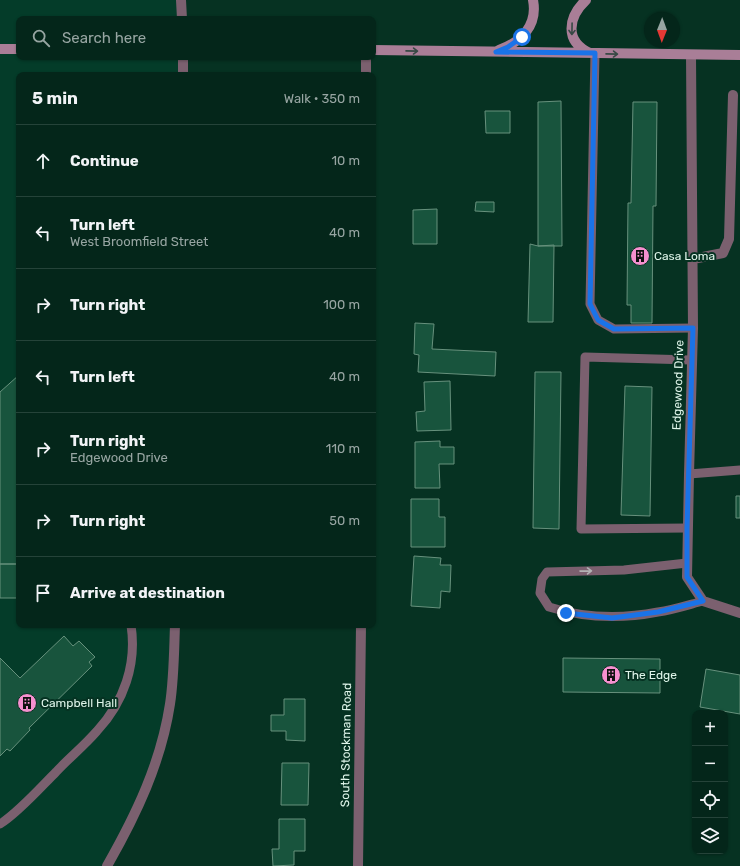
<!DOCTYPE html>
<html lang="en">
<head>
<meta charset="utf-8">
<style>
	body { margin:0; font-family:Rubik,sans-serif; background:#123227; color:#f1f3f6 }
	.controls { position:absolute; right:12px; bottom:12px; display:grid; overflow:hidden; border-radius:8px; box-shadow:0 1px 3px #0004 }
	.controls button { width:36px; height:36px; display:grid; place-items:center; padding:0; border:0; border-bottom:1px solid #254339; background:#04261a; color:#f1f3f6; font:20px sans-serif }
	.compass { position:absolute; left:644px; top:12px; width:36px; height:36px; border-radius:50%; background:#04261a; box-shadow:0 1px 3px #0004; rotate:181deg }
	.stop { position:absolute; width:12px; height:12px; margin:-9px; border:3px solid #1a73e8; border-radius:50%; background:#fff }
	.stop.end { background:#1a73e8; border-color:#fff; box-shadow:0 1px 4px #0008 }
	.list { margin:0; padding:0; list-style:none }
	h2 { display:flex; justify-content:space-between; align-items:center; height:52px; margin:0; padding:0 16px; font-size:17px }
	h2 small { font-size:13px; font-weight:400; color:#97a5a2 }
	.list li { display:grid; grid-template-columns:26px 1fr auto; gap:12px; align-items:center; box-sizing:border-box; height:72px; padding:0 16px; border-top:1px solid #254339 }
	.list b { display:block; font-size:15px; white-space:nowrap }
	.list p { margin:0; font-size:13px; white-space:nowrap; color:#97a5a2 }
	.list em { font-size:13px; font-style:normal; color:#97a5a2 }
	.icon { flex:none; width:22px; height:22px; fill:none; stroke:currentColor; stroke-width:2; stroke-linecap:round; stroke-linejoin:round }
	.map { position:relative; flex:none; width:740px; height:866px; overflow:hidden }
	.search { position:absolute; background:#04261a; box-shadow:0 1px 3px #0004; left:16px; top:16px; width:360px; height:44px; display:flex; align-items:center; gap:10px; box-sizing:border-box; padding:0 14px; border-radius:8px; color:#97a5a2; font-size:15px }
	.panel { position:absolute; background:#04261a; box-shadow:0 1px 3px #0004; left:16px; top:72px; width:360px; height:556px; border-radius:8px }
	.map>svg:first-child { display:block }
	.built { fill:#043c29 }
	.building { fill:#18543d; stroke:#67917d }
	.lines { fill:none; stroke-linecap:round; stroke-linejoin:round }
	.service { stroke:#7b606f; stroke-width:9 }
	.minor { stroke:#7b606f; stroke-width:10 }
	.tertiary { stroke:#7b606f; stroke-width:10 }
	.secondary { stroke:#a97e97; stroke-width:10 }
	.oneway { stroke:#374945 }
	.oneway2 { stroke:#b2b2b3 }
	.route { stroke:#1a73e8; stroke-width:5 }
	.labels { text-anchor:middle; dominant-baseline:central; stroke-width:4; stroke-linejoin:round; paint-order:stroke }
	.poi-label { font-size:12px; fill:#dff5ea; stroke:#063222; text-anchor:start }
	.street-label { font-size:12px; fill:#dff5ea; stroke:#063222 }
</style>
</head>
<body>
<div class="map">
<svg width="740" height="866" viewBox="0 0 740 866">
	<rect width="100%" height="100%" fill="#063222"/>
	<path class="built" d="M0,0h181l1,19h-163v38h164v18h-164v550h156l-14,116 -54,125h-107z"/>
	<path class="building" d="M561,101l1,145h-24v-144z
		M633,102h24l-1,104h-3l-1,117h-21v-18h-4l1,-102h3z
		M485,111h25v22h-24z
		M476,202h18v10l-19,-1z
		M437,209v35h-24v-34z
		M530,244l8,2 16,-1 -1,77h-25z
		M415,323l19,1 -2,25 64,3 -1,24 -77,-4 1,-17 -5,-1z
		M535,372h26l-2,157 -26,-1z
		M19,375v189h-19v-172z
		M450,381l1,49 -34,1 -1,-19 9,-1 -1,-29z
		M625,386l27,1 -2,129 -29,-1z
		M440,441v6h14v17h-15l1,24h-25v-46z
		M736,496h4v22h-4z
		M411,499h28v18h6v30h-34z
		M414,556l27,2 -1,7h11l-1,27 -9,-1 -1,17 -29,-2z
		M0,564h19v34h-19z
		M64,636l9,10 6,-5 16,16 -6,5 3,4 -63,62 1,2 -20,21 -3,-2 -7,7v-98l20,20z
		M563,658l97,1v34l-97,-1z
		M706,669l34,6v39l-40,-7z
		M284,699h21v42l-19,-1v-9h-15v-16h13z
		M282,763h27l-1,42h-27z
		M279,819h26v32h-11v14l-21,1 -1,-17h7z"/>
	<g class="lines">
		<path class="service" d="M595,53l-5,251 8,16 16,9 79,-1
			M689,474l51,-4
			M687,528l-106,1 4,-172 106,3
			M687,563l-63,7 -77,2 -5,7 -2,14 9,14c35,11 73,12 109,5 15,-2 30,-7 45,-11
			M0,824c18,-11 41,-37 56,-52 13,-14 28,-26 41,-41 27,-29 40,-67 34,-106"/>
		<path class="minor" d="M691,55l2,273 -4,146 -2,103 16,24 37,12
			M366,75v-18
			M693,259l30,-6 6,-14 4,-144
			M358,866l3,-241"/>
		<path class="tertiary" d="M181,0l1,19
			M183,57v18
			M107,866c29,-51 54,-103 63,-162 4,-26 4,-53 5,-79"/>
		<path class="secondary" d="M586,0c-18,17 -22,41 4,53
			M0,49h19
			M373,50l367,5
			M499,50c22,-8 39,-24 34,-50"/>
	</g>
	<defs><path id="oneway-shaft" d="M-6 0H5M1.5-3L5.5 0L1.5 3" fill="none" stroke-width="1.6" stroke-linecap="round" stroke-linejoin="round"/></defs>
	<g class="oneway">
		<use href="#oneway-shaft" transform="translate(572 29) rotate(91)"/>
		<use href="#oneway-shaft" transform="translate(412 51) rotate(1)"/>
		<use href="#oneway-shaft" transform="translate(612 54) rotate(1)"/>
	</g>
	<use class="oneway2" href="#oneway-shaft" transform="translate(586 571) rotate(-1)"/>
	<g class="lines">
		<path class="route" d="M522,37l-14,10 -12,5 99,1 -5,251 8,16 16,9 79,-1 -6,200v49l16,24 -45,11 -46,6 -46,-5"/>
	</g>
	<defs>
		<symbol id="building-disc" viewBox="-11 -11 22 22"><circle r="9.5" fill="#f690cf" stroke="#063222"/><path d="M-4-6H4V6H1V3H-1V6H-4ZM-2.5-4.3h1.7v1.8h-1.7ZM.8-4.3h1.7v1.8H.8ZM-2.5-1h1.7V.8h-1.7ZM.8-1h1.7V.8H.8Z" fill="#111"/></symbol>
	</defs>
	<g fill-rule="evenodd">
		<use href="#building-disc" x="629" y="245" width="22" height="22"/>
		<use href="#building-disc" x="600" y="664" width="22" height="22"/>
		<use href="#building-disc" x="16" y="692" width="22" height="22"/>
	</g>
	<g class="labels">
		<g class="poi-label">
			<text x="654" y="256">Casa Loma</text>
			<text x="625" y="675">The Edge</text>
			<text x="41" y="703">Campbell Hall</text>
		</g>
		<g class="street-label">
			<text transform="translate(678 385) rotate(-88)">Edgewood Drive</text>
			<text transform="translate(346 745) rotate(-89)">South Stockman Road</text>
		</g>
	</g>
</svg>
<div class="controls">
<button>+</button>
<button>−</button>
<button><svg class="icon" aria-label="locate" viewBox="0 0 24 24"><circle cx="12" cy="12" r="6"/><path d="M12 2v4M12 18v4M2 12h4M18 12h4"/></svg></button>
<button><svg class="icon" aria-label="layers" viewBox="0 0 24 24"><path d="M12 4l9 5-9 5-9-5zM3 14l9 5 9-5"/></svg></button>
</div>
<svg class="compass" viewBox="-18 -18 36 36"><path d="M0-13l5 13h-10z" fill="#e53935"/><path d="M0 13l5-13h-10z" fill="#97a5a2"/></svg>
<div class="stop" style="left:522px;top:37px"></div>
<div class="stop end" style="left:566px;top:613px"></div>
<div class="search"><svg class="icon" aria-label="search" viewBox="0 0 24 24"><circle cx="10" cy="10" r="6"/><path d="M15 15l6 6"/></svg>Search here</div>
<section class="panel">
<h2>5 min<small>Walk · 350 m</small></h2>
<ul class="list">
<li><svg class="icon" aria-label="ahead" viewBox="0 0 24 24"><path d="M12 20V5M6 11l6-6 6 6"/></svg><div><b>Continue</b></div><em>10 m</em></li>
<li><svg class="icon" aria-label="left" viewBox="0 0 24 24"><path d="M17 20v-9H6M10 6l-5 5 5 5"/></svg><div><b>Turn left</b><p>West Broomfield Street</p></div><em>40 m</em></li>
<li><svg class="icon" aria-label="right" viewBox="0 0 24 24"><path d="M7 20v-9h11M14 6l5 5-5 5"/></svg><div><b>Turn right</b></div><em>100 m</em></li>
<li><svg class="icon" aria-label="left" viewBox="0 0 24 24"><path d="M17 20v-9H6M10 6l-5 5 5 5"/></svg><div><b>Turn left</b></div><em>40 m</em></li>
<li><svg class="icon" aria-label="right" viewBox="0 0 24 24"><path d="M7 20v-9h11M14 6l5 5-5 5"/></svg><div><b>Turn right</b><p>Edgewood Drive</p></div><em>110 m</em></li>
<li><svg class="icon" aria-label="right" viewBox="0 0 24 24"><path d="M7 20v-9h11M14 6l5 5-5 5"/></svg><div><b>Turn right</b></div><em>50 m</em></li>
<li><svg class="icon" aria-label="arrive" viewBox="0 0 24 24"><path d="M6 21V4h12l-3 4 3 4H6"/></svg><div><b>Arrive at destination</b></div></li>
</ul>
</section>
</div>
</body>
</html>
